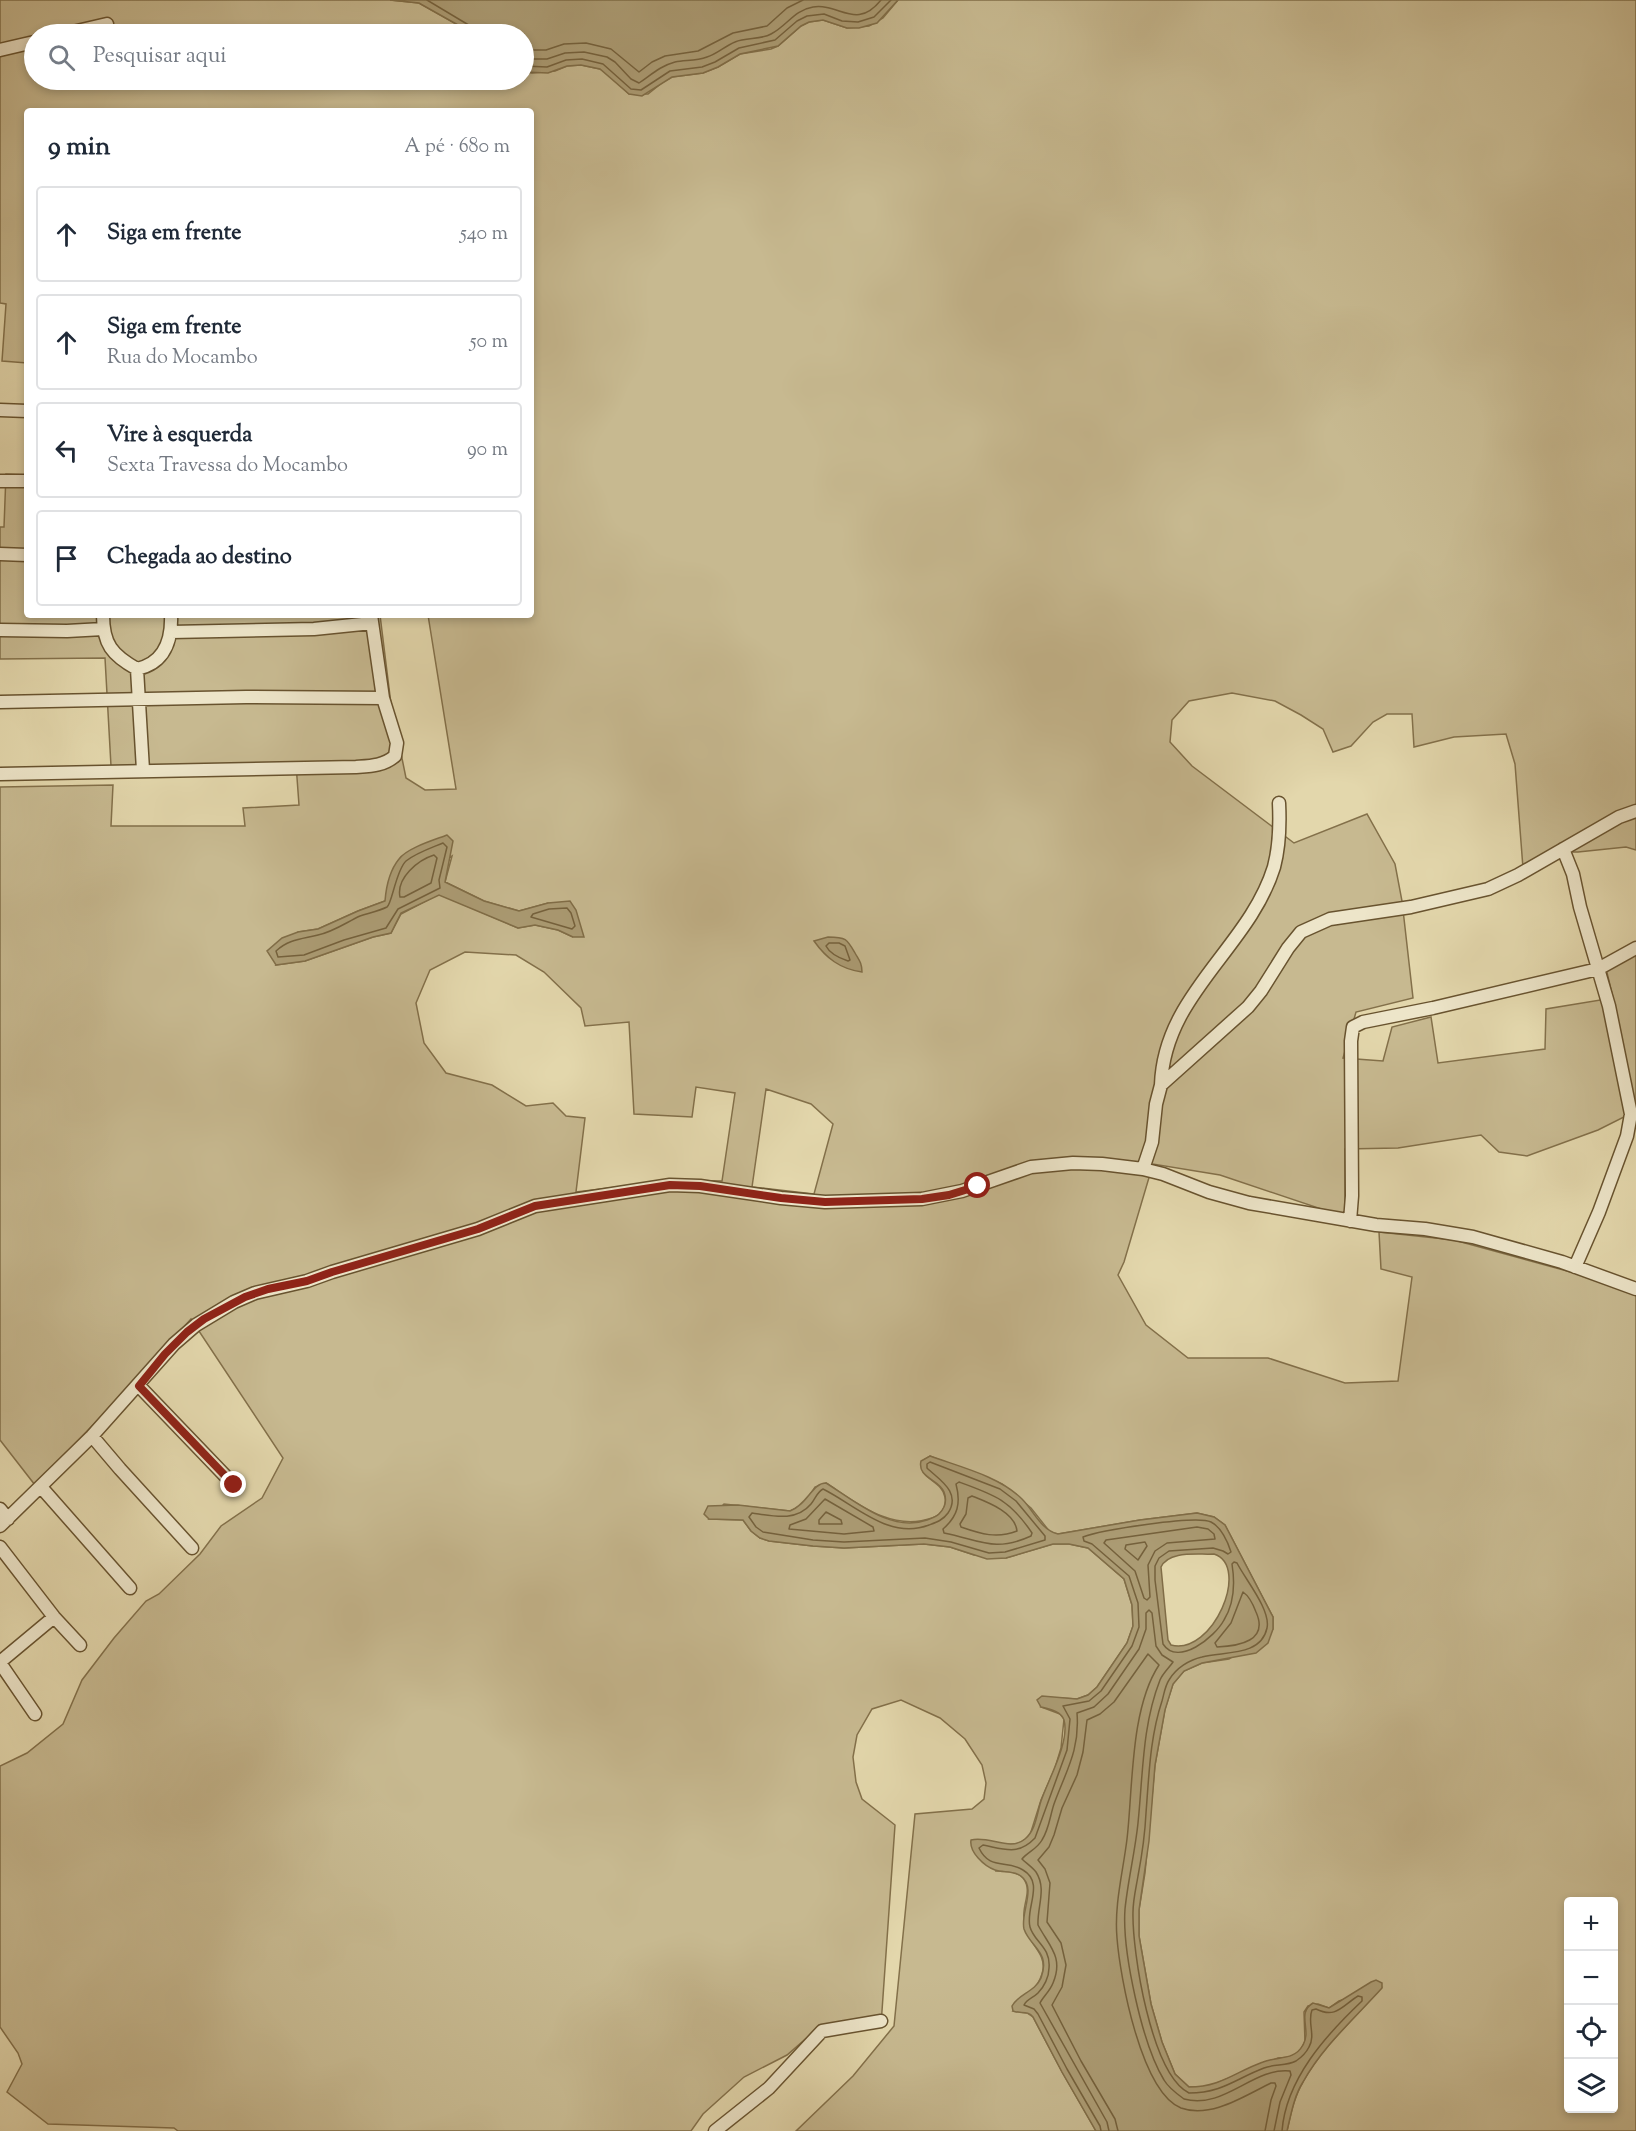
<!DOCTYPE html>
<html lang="pt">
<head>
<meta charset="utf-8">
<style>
	body { margin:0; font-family:"Sorts Mill Goudy",serif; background:#f2f2f3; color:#1f2937 }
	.controls { position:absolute; right:18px; bottom:18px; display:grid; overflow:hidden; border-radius:6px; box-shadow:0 3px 9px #0003 }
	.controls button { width:54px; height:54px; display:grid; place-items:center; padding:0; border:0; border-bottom:2px solid #e0e1e3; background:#fff; color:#1f2937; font:30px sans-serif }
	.stop { position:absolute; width:18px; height:18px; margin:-14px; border:4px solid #8f2418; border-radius:50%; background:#fff }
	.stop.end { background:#8f2418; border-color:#fff; box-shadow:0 2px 6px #0008 }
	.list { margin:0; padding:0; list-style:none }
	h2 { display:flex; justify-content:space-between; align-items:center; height:78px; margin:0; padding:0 24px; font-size:26px }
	h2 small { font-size:20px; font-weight:400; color:#747a83 }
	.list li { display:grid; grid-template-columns:39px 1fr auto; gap:18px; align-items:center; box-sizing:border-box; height:96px; margin:0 12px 12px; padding:0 12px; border:2px solid #e0e1e3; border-radius:6px }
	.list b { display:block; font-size:22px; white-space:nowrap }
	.list p { margin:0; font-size:20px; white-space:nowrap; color:#747a83 }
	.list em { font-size:20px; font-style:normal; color:#747a83 }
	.icon { flex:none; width:33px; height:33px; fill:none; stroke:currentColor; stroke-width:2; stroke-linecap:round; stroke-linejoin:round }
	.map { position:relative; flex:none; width:1636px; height:2131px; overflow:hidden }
	.search { position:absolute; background:#fff; box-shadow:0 3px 9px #0003; left:24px; top:24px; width:510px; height:66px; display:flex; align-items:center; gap:15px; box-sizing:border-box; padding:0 21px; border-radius:33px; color:#747a83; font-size:22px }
	.panel { position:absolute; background:#fff; box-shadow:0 3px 9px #0003; left:24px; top:108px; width:510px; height:510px; border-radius:6px }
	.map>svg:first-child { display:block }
	.green { fill:#c7b990; stroke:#83704a; stroke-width:1.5; fill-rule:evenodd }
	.water { fill:#ab9b73; stroke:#806d47; stroke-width:1.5; fill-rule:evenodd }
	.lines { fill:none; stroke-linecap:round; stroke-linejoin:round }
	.shore { stroke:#75613c; stroke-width:1.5 }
	.street-casing { stroke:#68532f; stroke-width:15 }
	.street { stroke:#ede5c9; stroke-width:12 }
	.route { stroke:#8f2418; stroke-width:8 }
</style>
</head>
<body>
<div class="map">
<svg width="1636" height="2131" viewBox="0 0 1636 2131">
	<rect width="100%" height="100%" fill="#e3d7ac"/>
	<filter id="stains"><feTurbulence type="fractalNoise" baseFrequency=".00333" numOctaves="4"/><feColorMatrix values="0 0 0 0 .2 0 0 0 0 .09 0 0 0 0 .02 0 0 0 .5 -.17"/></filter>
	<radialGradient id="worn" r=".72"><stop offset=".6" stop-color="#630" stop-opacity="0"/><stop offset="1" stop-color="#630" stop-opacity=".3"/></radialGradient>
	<path class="green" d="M0,0h390l29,3 55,31h-440v46h490v-8l8,1 23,-2 12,-5 14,-1 19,4 6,3 23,22h19l15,-12 9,-5 31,-4 15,-6 22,-13 31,-5 7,-3 23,-20 8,-4 14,-2 24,8 22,-2 14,-8 15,-18h738v850l-10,-3 -48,5h-26l-29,16 -8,-104 -9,-30 -52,3 -40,10 -2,-33h-25l-14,8 -22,24 -18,6 -10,-23 -22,-14 -26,-14 -43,-8 -43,8 -17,19 -2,22 22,24 102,77 73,-29 28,50 7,37 11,97 -57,14 -13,46 40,3 9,-34 39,-10 7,46 107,-14 1,-40 67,-11 -9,-38 32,-17v168l-38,19 -71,26 -28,-4 -18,-17 -83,13 -53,1v68l-125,-42 -67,-11 -29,98 -6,13 28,50 42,33h80l77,25 53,-2 14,-104 -31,-8 -2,-37 75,8 124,34 58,21v836h-349c4,-17 7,-34 16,-49 20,-36 52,-64 78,-94l-42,13 -10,7 -11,-4 -10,2 -4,6 1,30 -6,10 -8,5 -13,1 -71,29h-18l-14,-13 -13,-32 -11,-38 -12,-68v-26l6,-37 10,-108 10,-56 8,-25 11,-13 18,-8 27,-4 44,-30v-12l-48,-92 -11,-8 -17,-4 -57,7 -82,14 -8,-2 -19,-24 -29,-24 -72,-28 -8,5c-5,18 20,19 23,36 2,10 -4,18 -13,21 -40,14 -74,-14 -106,-35l-11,4c-7,11 -12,19 -25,24l-66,-7 -15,15 34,1 8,11 9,7 9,3 44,5 31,2 80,-4 26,3 24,8 32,3 47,-14h16l19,4 36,31 8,26 1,21 -6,17 -30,44 -9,8 -11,4 -16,-1 -20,9 19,7 4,5 -3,29 -6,20 -14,32 -11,35c-8,8 -13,10 -24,9l-10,27c9,0 20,0 27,7 10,12 -1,27 1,40 1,5 3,14 5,18 5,12 16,19 14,34 -3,17 -18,29 -30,41l14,2 6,4 29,55 34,59h-300l57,-55 41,-50 21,-212 57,-5 12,-10 2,-16 -4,-18 -17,-26 -25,-21 -39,-18 -29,9 -15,26 -4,22 3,25 6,17 33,26 -14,200 -64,4 -30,26 -43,22 -41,37 -12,17h-513l-4,-3 -126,-4 -41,-32 15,-28 -4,-11 -18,-26v-261l27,-13 36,-29 19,-44 32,-42 32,-37 13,-7 41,-40 21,-28 41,-28 21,-40 -92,-139 -69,76 -87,90 -35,-45v-653l113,-2 -2,41h134l-2,-18 56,-3 -3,-41 -185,2 -6,-108 -105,1v-132h4l2,-53 21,1v140h353l11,89 15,74 19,12 31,-1 -28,-174h103v-504h-504v252l-25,-2 4,-57 -6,-1zM452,856l-7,26 39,19 35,10 29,-8 25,34 -15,-7 -23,-5 -17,3 -79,-34 -38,20 -10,19 -18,4 -68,24 -29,4 22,-33 20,-3 40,-18 27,-10zM465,952l51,3 28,17 37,36 4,18 44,-4 5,92 58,3 4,-30 39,6 -13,88 -47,-1 -99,12 9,-74 -19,-2 -13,-13 -27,3 -34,-21 -46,-12 -22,-30 -8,-40 14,-33zM766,1089l45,15 22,20 -19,70 -62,-7zM1568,1902h46v206h-46z"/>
	<path class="water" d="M390,0h508l-21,23 -18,5h-12l-24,-8 -14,2 -8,4 -23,20 -38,8 -22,13 -15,6 -31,4 -30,19 -13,-2 -29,-25 -19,-4 -14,1 -19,7 -24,-1v-38h-50l-55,-31z
		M447,835l6,6 -8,41 39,19 35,10 29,-8 22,-2 6,9 8,27h-11l-15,-7 -23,-5 -17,3 -79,-33 -38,18 -10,20 -18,4 -68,24 -29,4 -9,-14 15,-13 16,-6 20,-3 40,-18 27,-10c1,-13 5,-31 14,-42 8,-11 35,-19 48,-24z
		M828,937c18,0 19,2 27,16 4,7 7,10 7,19 -22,-3 -36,-14 -48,-31z
		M930,1456c30,11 69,20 92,43 12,12 19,31 36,35l82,-14 57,-7 17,4 11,8 48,92v12l-5,14 -12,10 -54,10 -18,8 -11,13 -8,26 -10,55 -6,76 -10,69v26l12,68 11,38 13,32 14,13c32,0 46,-15 74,-25 15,-6 31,-1 40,-17 9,-15 -7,-32 10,-42l16,5 42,-26 5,-2 6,3v5c-27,30 -59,58 -79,94 -9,14 -12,32 -16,49h-191l-34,-59 -29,-55c-5,-7 -13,-3 -20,-6l-1,-5c6,-12 23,-14 29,-28 10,-26 -11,-31 -17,-49 -4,-16 13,-41 -3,-53 -8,-6 -18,-3 -26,-6 -11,-4 -26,-18 -24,-30 18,-5 39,12 54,-1 11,-9 12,-26 16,-38 7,-21 29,-59 23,-81 -3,-9 -15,-11 -23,-13l-4,-7 5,-4 35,3 11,-4 9,-8 30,-44 6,-17 -1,-21 -8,-26 -36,-31 -19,-4h-16l-47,14 -19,1 -37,-12 -26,-3 -80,4 -31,-2 -44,-5 -9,-3 -9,-7 -8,-11 -34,-1 -5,-5 4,-8 30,-1 52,6c18,-7 22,-28 36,-28 29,18 65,50 101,37 5,-2 9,-3 12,-6 6,-6 8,-14 5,-22 -5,-13 -27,-14 -23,-31zM1214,1554c37,12 -1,102 -43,91l-3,-5 -7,-73c8,-17 37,-12 53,-13z"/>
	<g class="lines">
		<path class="shore" d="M427,0l45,27 3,7
			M524,50h22l18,-6 22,-1 25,6 28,23 13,-10 13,-6 33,-5 35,-18 34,-7 20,-18 16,-8
			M524,59h23l18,-6 19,-1 23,5 8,5 16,17 8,4c12,-8 21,-17 36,-21 11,-2 21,-1 32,-5 10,-3 18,-11 28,-15 11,-5 26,-2 36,-8 16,-8 23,-24 42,-27 27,-4 43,24 68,-7
			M524,66l23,1 19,-7 16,-1 21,5 28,25 10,1 29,-19 32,-4 13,-5 24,-14 36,-8 22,-19 10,-5 17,-2 18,7 16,1 16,-5 17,-17
			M443,843l4,4 -8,33 1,8 -42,21 -12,19 -42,12 -40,15 -26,2 -2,-6c13,-12 26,-12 42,-16 15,-3 29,-13 42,-19 9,-3 19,-5 27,-9 5,-3 9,-37 19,-46 10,-8 25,-13 37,-18z
			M434,855l3,3 -6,25 -27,14h-4c-4,-19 18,-37 34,-42z
			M567,908l4,5 4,13 -3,3 -41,-12 2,-3 16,-5z
			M829,943h10l6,3 5,14 -2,1c-9,-3 -18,-7 -22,-15z
			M930,1462l70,27 16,12 29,35v4l-40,12 -16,1 -38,-11 -26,-4 -81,4 -31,-2 -50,-8 -7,-5 -7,-10 3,-4c21,3 44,9 59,-9 5,-6 6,-12 12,-15 34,17 66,51 106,36 8,-3 14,-5 19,-12 14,-21 -10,-34 -21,-45v-4z
			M959,1482c36,13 51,18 73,51l-1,3c-37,17 -51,4 -87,-3l-1,-4c15,-13 18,-26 13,-45z
			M972,1496c15,6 43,16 45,35 -20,8 -36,3 -56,-4l-1,-3 6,-10 2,-16z
			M825,1499l48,28 1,4 -30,3 -55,-5 1,-4 16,-6z
			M826,1512l15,8 1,4h-23v-4z
			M1197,1527l11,2 6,5 1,5 -48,4 -12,8 -7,14 2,32 -3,3 -3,-2 -9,-27 -31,-28 2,-3z
			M1145,1542l2,4 -9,14 -13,-11 1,-4z
			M1243,1592c6,4 10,12 13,20 13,29 -17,34 -39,35l-2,-4 16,-20z
			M1101,2131l-1,-5 -33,-57 -29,-55 -4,-5 -10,-4c3,-6 9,-7 14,-12 6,-6 11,-16 11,-25 2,-21 -15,-26 -19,-41 -5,-19 15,-44 -7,-57 -17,-11 -33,1 -44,-22l4,-3c21,4 35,11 52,-7l32,-88 3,-31 -7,-13 26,-5 12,-10 31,-45 7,-19 -1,-24 -9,-27 -37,-32 -8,-3 -1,-4c18,-7 113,-22 128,-15 10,5 17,20 20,30l-3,2 -5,-3 -10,-3 -44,3 -10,7 -4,8v14l8,64c15,23 52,-7 61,-24 10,-16 11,-37 8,-56l2,-2 3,1c8,16 34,47 30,65 -6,29 -44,23 -65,29 -13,3 -26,11 -33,23 -4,6 -5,14 -7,21 -12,36 -13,74 -16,112 -1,21 -4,42 -8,63 -2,12 -5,24 -5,36 -1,39 18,162 56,181 33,0 46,-14 75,-25 10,-4 23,-2 32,-7 6,-4 10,-8 13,-14 7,-12 -2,-25 3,-37l4,-1c20,10 26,-3 42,-13l4,1v4c-36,34 -76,78 -80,130
			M1109,2131l-2,-9 -67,-119c3,-6 10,-12 13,-20 11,-26 -4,-37 -15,-58 -1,-18 9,-36 -2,-53 -4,-5 -10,-9 -14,-13 6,-7 15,-10 20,-19 7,-11 8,-24 12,-36 12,-33 26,-54 23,-91l17,-6 14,-13 31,-45 7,-20v-16l3,-3 3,3 4,33 6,9 11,7c-4,6 -10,11 -13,18 -18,46 -17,95 -22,143 -3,29 -10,57 -13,86 -3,42 17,135 39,171 4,7 13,14 20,19 40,11 69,-32 106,-28l1,4 -11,27 -6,29
			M1118,2131l-3,-12 -34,-58 -29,-56 10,-18 4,-22 -5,-22 -14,-21 3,-39 -5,-14 -7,-9 11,-13 5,-12 8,-27 15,-33 6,-23 4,-32 13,-6 14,-12 34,-48 11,11c-29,44 -26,123 -32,174 -4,33 -13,66 -10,99 3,39 24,154 64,170 30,11 65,-13 90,-25h4l1,3 -5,14 -6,31"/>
		<defs>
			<path id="street" d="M64,34l43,-10
				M0,50l34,-8
				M0,410l27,1
				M0,481h27
				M0,554l27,1
				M103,615c0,29 9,40 34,54
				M0,630l67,1 36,-2
				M171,632l143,-3 58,-6
				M0,702l246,-5 137,1
				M143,770l-6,-101c28,-6 35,-29 34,-54
				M0,774l356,-7c15,-1 27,-1 39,-11l2,-13 -14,-45 -12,-83
				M1563,849l10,25 7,33 29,99 22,108 -4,22 -28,76 -24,55
				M1161,1085c3,-91 88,-137 113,-218 5,-19 6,-44 5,-64
				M1143,1169l9,-27 4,-38 5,-19 87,-78 13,-16 27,-43 13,-16 29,-13 81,-12 77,-18 30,-14 101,-58 17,-6
				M1350,1221l2,-25 -1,-155 2,-14 10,-5 70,-14 165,-39 38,-21
				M139,1386l95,99
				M92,1436l28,33 72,79
				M41,1487l89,101
				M0,1509l8,10
				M0,1526l92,-90 82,-92 22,-19 38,-23 21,-9 52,-12 25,-9 146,-43 57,-23 135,-21 30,1 81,12 44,4 97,-3 40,-8 69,-24 42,-4 29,1 41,5 20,5 46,18 40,11 127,22 49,4 48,8 89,25 74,27
				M0,1547l54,70 26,28
				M0,1662l54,-45
				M0,1663l35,51
				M715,2131l54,-43 53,-57 59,-10"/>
		</defs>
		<use href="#street" class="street-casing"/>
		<use href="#street" class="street"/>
	</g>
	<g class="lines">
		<path class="route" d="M234,1485l-95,-99 26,-32 22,-22 17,-13 41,-22 23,-8 39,-8 25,-9 146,-43 57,-23 135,-21 30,1 81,12 44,4 97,-3 27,-4 29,-9"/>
	</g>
	<rect width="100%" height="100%" filter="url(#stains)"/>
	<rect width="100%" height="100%" fill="url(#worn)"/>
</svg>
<div class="controls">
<button>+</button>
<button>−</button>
<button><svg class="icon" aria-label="locate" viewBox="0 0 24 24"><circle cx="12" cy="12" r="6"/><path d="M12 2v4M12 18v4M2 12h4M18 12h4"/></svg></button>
<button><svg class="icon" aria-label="layers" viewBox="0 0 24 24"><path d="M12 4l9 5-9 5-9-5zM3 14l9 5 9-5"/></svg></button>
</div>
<div class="stop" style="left:978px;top:1186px"></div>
<div class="stop end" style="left:234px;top:1485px"></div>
<div class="search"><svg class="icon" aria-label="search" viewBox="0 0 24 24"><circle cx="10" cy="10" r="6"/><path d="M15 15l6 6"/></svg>Pesquisar aqui</div>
<section class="panel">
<h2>9 min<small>A pé · 680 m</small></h2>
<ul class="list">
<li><svg class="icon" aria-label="ahead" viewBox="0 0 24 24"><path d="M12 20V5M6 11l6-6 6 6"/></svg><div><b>Siga em frente</b></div><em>540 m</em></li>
<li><svg class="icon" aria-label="ahead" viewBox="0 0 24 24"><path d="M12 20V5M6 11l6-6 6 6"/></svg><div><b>Siga em frente</b><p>Rua do Mocambo</p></div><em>50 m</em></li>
<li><svg class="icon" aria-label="left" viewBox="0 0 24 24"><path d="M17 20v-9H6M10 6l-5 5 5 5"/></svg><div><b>Vire à esquerda</b><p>Sexta Travessa do Mocambo</p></div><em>90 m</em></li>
<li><svg class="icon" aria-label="arrive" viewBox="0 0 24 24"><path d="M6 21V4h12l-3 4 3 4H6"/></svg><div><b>Chegada ao destino</b></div></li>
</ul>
</section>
</div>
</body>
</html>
